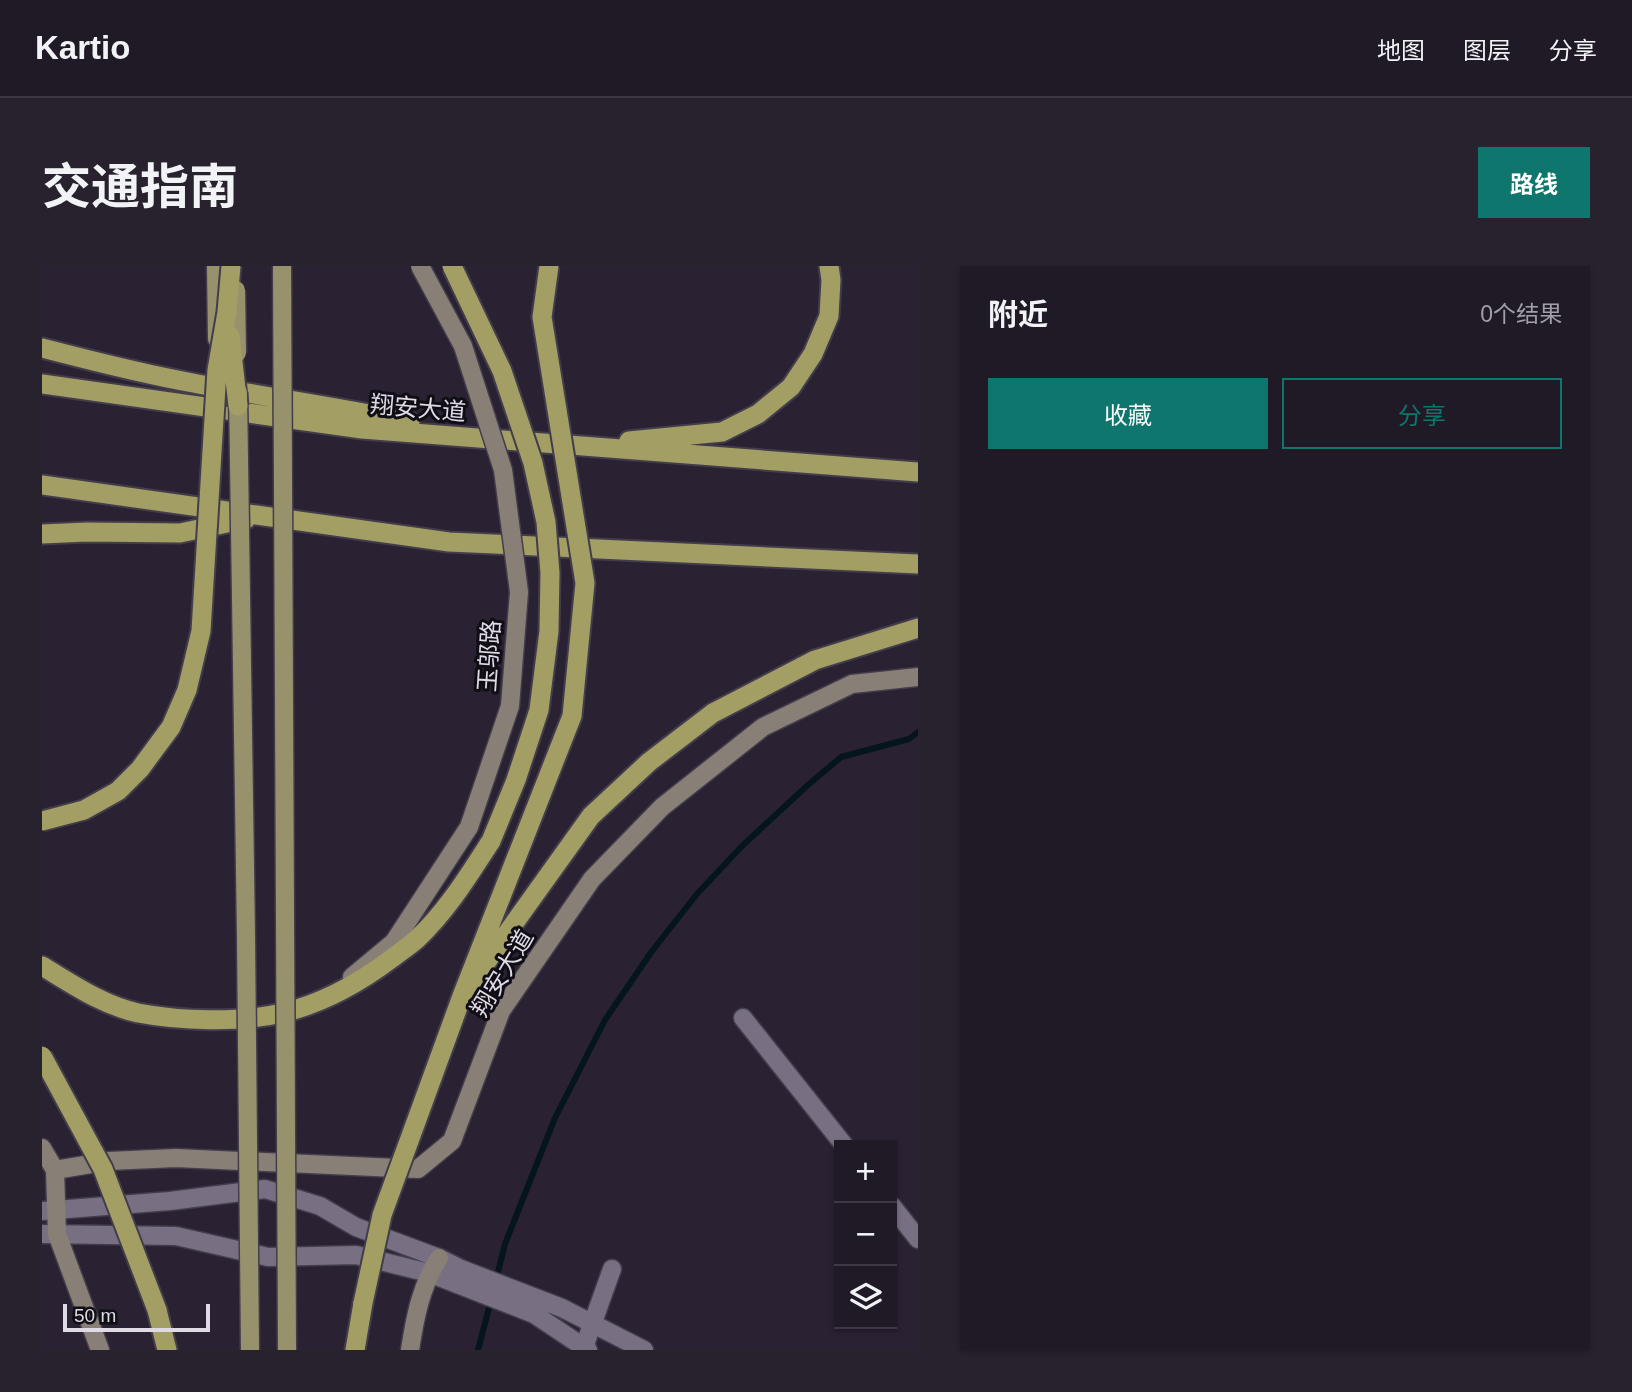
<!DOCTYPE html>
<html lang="zh">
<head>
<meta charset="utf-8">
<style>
	body { margin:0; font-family:Helvetica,"Noto Sans SC",sans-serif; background:#28222e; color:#f1f3f6 }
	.controls { position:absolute; right:21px; bottom:21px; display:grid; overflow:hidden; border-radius:0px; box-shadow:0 2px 5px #0004 }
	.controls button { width:63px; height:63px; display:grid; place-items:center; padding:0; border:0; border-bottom:2px solid #3d3843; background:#201926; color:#f1f3f6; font:35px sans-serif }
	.scale { position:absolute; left:21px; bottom:18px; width:147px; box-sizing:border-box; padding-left:7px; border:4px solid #dfdae6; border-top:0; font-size:19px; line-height:24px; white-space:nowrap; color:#dfdae6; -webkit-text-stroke:5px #100d15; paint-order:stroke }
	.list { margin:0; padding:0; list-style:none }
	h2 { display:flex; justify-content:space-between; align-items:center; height:91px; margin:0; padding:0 28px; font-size:30px }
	h2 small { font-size:23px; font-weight:400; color:#a2a0a7 }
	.actions { display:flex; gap:14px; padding:21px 28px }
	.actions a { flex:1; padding:16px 0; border:2px solid #0f766e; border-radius:0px; text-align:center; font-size:24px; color:#0f766e }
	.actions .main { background:#0f766e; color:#fff }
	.icon { flex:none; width:38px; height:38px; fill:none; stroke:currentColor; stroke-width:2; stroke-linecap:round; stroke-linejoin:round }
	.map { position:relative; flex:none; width:876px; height:1084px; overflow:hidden; border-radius:0px }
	header { display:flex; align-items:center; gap:42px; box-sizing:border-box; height:98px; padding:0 35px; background:#201926; border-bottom:2px solid #3d3843 }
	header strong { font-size:33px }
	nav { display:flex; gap:38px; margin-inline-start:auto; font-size:24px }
	.intro { display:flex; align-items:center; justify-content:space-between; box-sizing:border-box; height:168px; padding:0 42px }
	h1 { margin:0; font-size:49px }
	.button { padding:18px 32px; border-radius:0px; background:#0f766e; color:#fff; font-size:24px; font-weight:700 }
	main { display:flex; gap:42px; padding:0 42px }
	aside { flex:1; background:#201926; border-radius:0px; box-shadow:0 2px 5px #0004 }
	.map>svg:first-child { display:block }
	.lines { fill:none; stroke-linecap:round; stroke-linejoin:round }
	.stream { stroke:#04151b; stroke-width:6 }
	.minor-casing { stroke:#433d4b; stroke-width:21 }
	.tertiary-casing { stroke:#433d4b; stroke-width:21 }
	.secondary-casing { stroke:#433d4b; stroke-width:21 }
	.primary-casing { stroke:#433d4b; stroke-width:21 }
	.trunk-casing { stroke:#433d4b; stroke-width:23 }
	.minor { stroke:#786f83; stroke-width:18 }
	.tertiary { stroke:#786f83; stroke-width:18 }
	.secondary { stroke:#888077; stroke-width:18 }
	.primary { stroke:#97926c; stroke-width:18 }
	.trunk { stroke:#a29e64; stroke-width:19 }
	.secondary-bridge-casing { stroke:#433d4b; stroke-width:21; stroke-linecap:butt }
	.primary-bridge-casing { stroke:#433d4b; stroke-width:21; stroke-linecap:butt }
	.trunk-bridge-casing { stroke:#433d4b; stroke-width:23; stroke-linecap:butt }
	.secondary-bridge { stroke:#888077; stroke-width:18 }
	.primary-bridge { stroke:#97926c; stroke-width:18 }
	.trunk-bridge { stroke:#a29e64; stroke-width:19 }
	.labels { text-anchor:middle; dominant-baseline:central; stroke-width:6; stroke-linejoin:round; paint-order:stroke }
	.street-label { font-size:24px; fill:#dfdae6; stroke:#100d15 }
</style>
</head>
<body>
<header>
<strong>Kartio</strong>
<nav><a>地图</a><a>图层</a><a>分享</a></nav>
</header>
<div class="intro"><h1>交通指南</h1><a class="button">路线</a></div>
<main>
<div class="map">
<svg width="876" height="1084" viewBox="0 0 876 1084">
	<rect width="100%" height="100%" fill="#2a2133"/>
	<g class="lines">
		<path class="stream" d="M454,1014l9,-36 50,-126 50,-98 47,-69 45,-57 45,-48 66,-61 33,-28 68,-18 9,-7
			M436,1084l13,-50"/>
		<defs>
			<path id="minor" d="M701,752l101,127
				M850,940l26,33
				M541,1084l29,-81"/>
			<path id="tertiary" d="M0,945l128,-10 95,-12 55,17 36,21 83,31 22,11 101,39 82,42
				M0,968l134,2 92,21 88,-2 73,18 105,41 54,36"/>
			<path id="secondary" d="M310,711l42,-35 75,-115
				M0,882l13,22 54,-9 67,-3 242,11 34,-28 49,-130 91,-132 70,-72 101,-80 89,-43 66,-7
				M13,904l2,64 43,116
				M368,1084c5,-33 11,-64 29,-92"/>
			<path id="primary" d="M174,0l1,73"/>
			<path id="trunk" d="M0,82c50,13 100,26 151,35 72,14 145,24 217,39
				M0,118l320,45 556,43
				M587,175l93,-9 36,-18 33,-27 22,-33 16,-38 2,-36 -2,-14
				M0,219l407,57 469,22
				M0,268l45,-2 93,1 66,-14
				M671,447l102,-53 103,-32
				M0,700c30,18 60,39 96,47 42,8 101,10 144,0 39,-9 77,-30 109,-54 9,-7 18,-13 26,-20 30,-28 52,-64 74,-98
				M115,1044l10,40
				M313,1084l8,-47"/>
		</defs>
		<use href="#minor" class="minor-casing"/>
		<use href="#tertiary" class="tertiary-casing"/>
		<use href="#secondary" class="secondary-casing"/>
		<use href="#primary" class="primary-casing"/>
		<use href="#trunk" class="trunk-casing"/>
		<use href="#minor" class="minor"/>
		<use href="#tertiary" class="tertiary"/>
		<use href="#secondary" class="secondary"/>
		<use href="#primary" class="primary"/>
		<use href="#trunk" class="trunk"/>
		<defs>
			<path id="secondary-bridge" d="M378,0l43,80 40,124 16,122 -9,114 -41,121"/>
			<path id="primary-bridge" d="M240,0l5,1084
				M194,24l1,63
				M196,126l8,545 4,413"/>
			<path id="trunk-bridge" d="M410,0l50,105 31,92 13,59 4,51 -1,58 -10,79 -23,70 -25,61
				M188,70l8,70
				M0,555l42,-11 34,-19 22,-22 31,-42 16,-37 14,-59 16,-261 10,-58 4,-46
				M420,730l110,-280 13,-133 -43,-266 7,-51
				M0,790l61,113 54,141
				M321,1037l19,-88 80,-219 129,-180 58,-54 64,-49"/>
		</defs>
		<use href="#secondary-bridge" class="secondary-bridge-casing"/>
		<use href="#primary-bridge" class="primary-bridge-casing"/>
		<use href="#trunk-bridge" class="trunk-bridge-casing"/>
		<use href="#secondary-bridge" class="secondary-bridge"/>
		<use href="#primary-bridge" class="primary-bridge"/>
		<use href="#trunk-bridge" class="trunk-bridge"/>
	</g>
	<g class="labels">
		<g class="street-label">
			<text transform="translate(376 142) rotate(5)">翔安大道</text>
			<text transform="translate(447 390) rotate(-86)">玉邬路</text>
			<text transform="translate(460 707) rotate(-59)">翔安大道</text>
		</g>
	</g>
</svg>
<div class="controls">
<button>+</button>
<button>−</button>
<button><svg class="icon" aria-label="layers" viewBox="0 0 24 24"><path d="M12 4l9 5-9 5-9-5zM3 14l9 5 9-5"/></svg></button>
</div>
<div class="scale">50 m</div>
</div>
<aside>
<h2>附近<small>0个结果</small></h2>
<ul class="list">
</ul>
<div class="actions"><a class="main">收藏</a><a>分享</a></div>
</aside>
</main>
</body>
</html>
